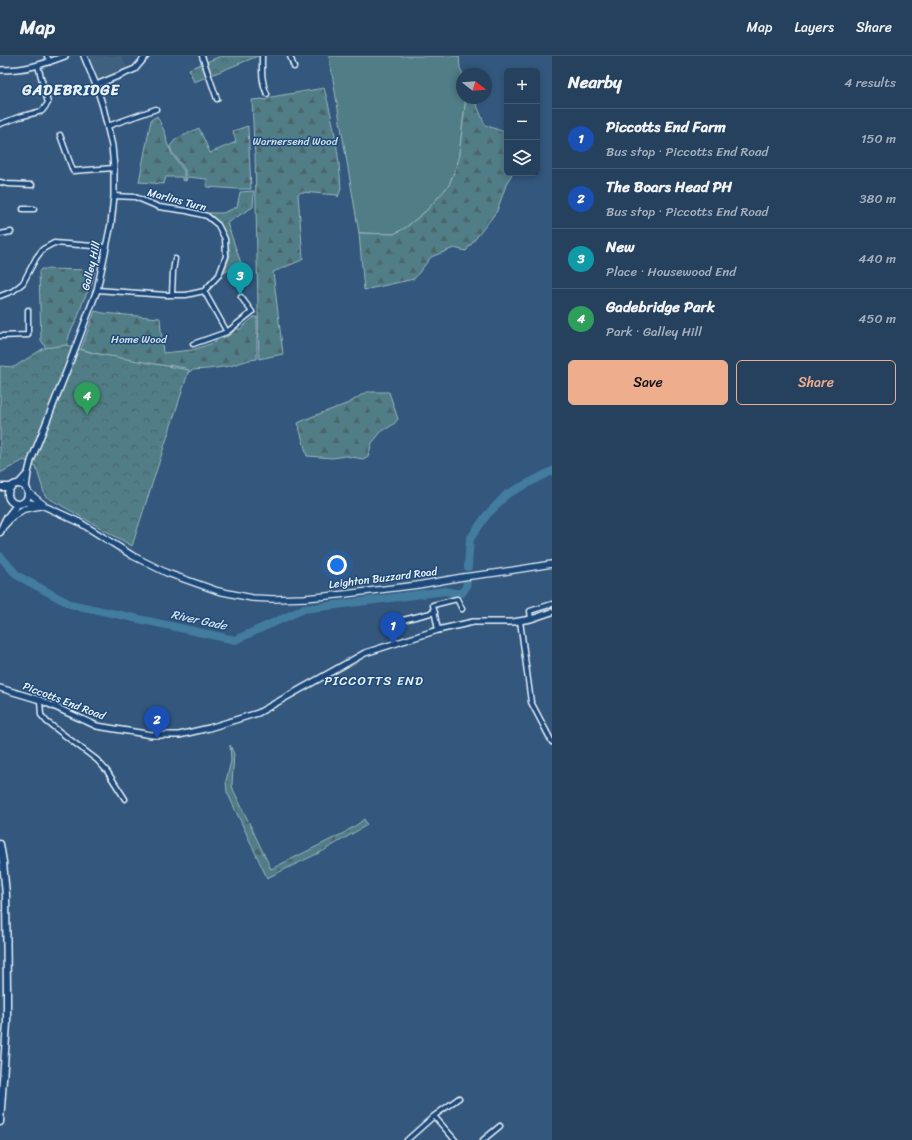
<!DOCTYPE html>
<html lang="en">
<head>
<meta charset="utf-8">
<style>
	body { margin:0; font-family:Sriracha,sans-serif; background:#2e4864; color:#f1f3f6 }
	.controls { position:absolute; right:12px; top:12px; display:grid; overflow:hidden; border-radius:6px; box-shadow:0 2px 6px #0003 }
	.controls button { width:36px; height:36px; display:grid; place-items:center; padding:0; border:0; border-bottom:1px solid #425a73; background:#26415e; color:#f1f3f6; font:20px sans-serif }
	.compass { position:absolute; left:456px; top:12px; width:36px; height:36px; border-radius:50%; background:#26415e; box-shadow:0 2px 6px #0003; rotate:107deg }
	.you { position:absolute; left:337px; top:509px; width:14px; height:14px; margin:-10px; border:3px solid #fff; border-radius:50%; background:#1a73e8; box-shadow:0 0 0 6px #1a73e833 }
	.badge { display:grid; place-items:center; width:26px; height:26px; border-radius:50%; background:#eead8d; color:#fff; font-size:13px; font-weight:700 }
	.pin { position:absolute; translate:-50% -33px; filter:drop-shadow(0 1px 2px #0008) }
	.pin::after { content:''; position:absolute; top:21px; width:14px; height:12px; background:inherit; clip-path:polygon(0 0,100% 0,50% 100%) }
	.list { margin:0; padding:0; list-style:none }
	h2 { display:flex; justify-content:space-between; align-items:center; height:52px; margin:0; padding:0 16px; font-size:17px }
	h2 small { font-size:13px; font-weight:400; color:#a4afbc }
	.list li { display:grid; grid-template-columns:26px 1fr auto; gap:12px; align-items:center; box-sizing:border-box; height:60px; padding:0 16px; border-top:1px solid #425a73 }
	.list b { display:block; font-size:15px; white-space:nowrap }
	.list p { margin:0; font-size:13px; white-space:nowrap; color:#a4afbc }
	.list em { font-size:13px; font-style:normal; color:#a4afbc }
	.actions { display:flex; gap:8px; padding:12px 16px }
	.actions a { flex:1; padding:9px 0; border:1px solid #eead8d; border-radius:6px; text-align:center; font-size:14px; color:#eead8d }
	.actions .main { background:#eead8d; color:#111 }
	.icon { flex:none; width:22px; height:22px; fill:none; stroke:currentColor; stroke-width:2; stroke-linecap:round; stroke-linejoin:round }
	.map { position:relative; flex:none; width:552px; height:1084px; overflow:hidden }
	header { display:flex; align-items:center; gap:24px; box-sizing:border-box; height:56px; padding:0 20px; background:#26415e; border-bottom:1px solid #425a73 }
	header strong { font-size:19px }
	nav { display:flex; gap:22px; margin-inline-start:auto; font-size:14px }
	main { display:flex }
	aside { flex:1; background:#26415e }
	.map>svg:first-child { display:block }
	.built { fill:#41607f }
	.grass { fill:#517d86; stroke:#9cb7bf }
	.forest { fill:url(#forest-firs); stroke:#9cb7bf }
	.park { fill:url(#park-crowns); stroke:#9cb7bf }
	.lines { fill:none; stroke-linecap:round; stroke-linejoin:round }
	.river { stroke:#437b9e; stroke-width:8 }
	.minor-casing { stroke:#e8f1f8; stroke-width:7 }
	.tertiary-casing { stroke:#e8f1f8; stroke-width:8 }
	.secondary-casing { stroke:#e8f1f8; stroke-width:8 }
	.primary-casing { stroke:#e8f1f8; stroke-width:9 }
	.minor { stroke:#1f4a7a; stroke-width:4 }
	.tertiary { stroke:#1f4a7a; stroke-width:5 }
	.secondary { stroke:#1f4a7a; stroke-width:5.5 }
	.primary { stroke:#1f4a7a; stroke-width:6 }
	.labels { text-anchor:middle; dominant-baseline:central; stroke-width:3; stroke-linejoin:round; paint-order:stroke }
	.park-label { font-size:11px; fill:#d1e0e7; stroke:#1f4a7a }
	.street-label { font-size:11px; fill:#e8f1f8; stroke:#1f4a7a }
	.water-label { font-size:12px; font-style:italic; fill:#cfdfea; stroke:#1f4a7a }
	.quarter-label { font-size:13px; letter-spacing:1px; fill:#e8f1f8; stroke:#1f4a7a }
	.district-label { font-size:15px; font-weight:bold; letter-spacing:1px; fill:#e8f1f8; stroke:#1f4a7a }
</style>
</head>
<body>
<header>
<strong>Map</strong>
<nav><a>Map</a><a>Layers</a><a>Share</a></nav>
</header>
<main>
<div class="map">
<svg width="552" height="1084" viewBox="0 0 552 1084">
	<defs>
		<pattern id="forest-firs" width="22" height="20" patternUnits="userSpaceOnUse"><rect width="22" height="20" fill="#517d86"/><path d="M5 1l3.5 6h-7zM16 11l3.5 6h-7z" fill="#4c656b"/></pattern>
		<pattern id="park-crowns" width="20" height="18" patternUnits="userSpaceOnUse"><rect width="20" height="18" fill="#517d86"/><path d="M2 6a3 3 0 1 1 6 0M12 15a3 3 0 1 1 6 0" fill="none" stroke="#4c656b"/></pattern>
	</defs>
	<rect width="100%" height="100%" fill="#33577d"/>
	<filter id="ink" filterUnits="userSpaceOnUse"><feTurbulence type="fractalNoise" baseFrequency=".025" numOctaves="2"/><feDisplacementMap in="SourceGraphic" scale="8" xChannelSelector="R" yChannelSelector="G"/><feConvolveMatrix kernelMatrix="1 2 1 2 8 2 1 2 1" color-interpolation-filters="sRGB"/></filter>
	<g filter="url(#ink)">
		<path class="built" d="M89,0h33l6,15 -29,10z"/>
		<path class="grass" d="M329,0h130l1,12 3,6h-1v24h4l-8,64 -9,23 -6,7 -17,19 -21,17 -11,6 -35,-1z"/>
		<path class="forest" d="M324,32c10,34 15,66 17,101l-3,8 -1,-2 -36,-3 -3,2 5,64 -1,2 -29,12 10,82 -24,5 -4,-205 -1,-8 -2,-46 10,-1 5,1 4,-3z
			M466,42h8l11,27 22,8v40h6l-6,9 -10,29 -31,40 -12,-3 -23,9 -17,22 -50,11 -5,-57 35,1 11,-6 21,-17 17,-19 6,-7 9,-23z
			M157,60l9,19 1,8 5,11 12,17v10l-2,-1v-3h-16l-2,7 -25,-2 12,-62z
			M248,70l3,63h-13l-31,-2v-8l-20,-2 -1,4h-1v-11l-13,-18 -2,-6 6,-7 23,-11 11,25 26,-11 -3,-11z
			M94,212h1l-3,15 -9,18 -5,16 -8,16 -3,11 -3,3 -18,1 -5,-8 -2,-68 2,-3 52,1z
			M95,255l8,2 57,5 3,35 29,-3 24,-8v-2l12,-4 10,-8 1,2 15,-13h3v42l-8,1 -19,6 -22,3 -16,1 -3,2 -4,-4 -16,-3v3l-72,-14 -16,-5z
			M367,336h22l9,27 -4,5 -13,8 -9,11 -4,13 -5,3 -17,-3 -14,2 -25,-2 -9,-33 13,-6 38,-14 14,-9z
			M230,689l4,9 -2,30 1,5 38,80 71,-35 16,-10 6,-5 3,6 -44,26 -56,27 -40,-86 -1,-11 5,-20z"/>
		<path class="park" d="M221,0h37l-64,26 -5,-13z
			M254,135l-1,16 -26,16 14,40 -17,10 6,-18 -3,-18 -4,-8 -14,-16h14l14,-6 3,-15z
			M66,289l27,8 96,17 -57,176 -87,-50 -9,-29 -12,-7 -24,13v-107l14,1 30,-19z"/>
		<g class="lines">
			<path class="river" d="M0,500l14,16 4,4 52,28 165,36 69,-31 142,-18 8,2h8l4,-6 1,-6
				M468,511l2,-28 16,-23 21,-22 45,-23"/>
			<defs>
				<path id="minor" d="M47,0l3,6
					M202,0l15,43
					M262,0c0,13 -1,26 5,38
					M290,0l4,11
					M0,68l19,-7 23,-6 6,-8 -10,-37
					M108,70l48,-17
					M60,79l13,36 41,-3
					M0,126l8,2 24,1
					M23,153h11
					M0,178l11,-2
					M97,234l69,5h20l18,-4 15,-16 7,-19 -1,-17 -7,-14 -11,-9 -20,-5 -28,-4 -24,-10 -21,-1
					M204,235l23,41
					M172,239l1,-24 2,-12
					M0,240l13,-5 10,-8 13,-25 7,-9 11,-6 52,4
					M0,280l28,-1v-25
					M193,288l34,-12 25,-20 -11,-15
					M531,563l-1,-8 22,-7
					M403,564l32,-8
					M520,565l11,81 21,40
					M438,574l-5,-25 24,-6 5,10
					M40,644l1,15 6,7 50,38 10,11 18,28
					M434,1060l25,-18
					M407,1084l27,-24 21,24
					M483,1084l17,-14"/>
				<path id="tertiary" d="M0,14c26,0 41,-5 65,-14
					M96,29l39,-16 11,-13
					M18,428l10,-11
					M26,432l2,-15 3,-12 36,-91 30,-80 14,-66 3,-28v-28l-2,-22 -9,-39 -7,-22 -12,-29
					M0,632l40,12 57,26 55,9h27l30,-7 49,-15 107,-60 73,-23 35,-8h40l18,-3 21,-7"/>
				<path id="secondary" d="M28,436l16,13
					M25,446l19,4 35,16 54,34 34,17 51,18 34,7 21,1 32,-1 32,-3 81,-10 45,-8 32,-4 57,-9
					M3,471l10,-11 11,-7 16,-3"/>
				<path id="primary" d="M8 438a10 10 0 1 1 20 0a10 10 0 1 1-20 0Z
					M0,431h10
					M0,476l6,-13 11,-14
					M0,788l3,18 3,33 1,96v32l-7,99"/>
			</defs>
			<use href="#minor" class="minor-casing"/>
			<use href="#tertiary" class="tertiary-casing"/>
			<use href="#secondary" class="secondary-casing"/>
			<use href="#primary" class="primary-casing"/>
			<use href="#minor" class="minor"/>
			<use href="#tertiary" class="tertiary"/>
			<use href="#secondary" class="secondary"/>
			<use href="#primary" class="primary"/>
		</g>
	</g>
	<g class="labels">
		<g class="park-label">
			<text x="295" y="85">Warnersend Wood</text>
			<text x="139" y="283">Home Wood</text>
		</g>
		<g class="street-label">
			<text transform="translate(177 144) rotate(15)">Marlins Turn</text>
			<text transform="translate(91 210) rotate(-77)">Galley Hill</text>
			<text transform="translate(383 522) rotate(-7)">Leighton Buzzard Road</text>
			<text transform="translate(64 645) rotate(21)">Piccotts End Road</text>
		</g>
		<g class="water-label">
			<text transform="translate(199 564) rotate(12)">River Gade</text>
		</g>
		<g class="quarter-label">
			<text x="374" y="624">PICCOTTS END</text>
		</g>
		<g class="district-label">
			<text x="71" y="34">GADEBRIDGE</text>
		</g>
	</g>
</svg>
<div class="controls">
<button>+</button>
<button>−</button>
<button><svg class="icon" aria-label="layers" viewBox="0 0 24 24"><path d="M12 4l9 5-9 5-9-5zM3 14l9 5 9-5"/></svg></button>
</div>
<svg class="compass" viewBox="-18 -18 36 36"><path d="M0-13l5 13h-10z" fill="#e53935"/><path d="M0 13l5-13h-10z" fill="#a4afbc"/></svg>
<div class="you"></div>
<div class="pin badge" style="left:393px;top:589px;background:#1a4fb4">1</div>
<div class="pin badge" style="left:157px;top:683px;background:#1a4fb4">2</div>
<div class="pin badge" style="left:240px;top:239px;background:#0f9aa8">3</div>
<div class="pin badge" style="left:87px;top:359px;background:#2e9e5b">4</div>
</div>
<aside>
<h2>Nearby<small>4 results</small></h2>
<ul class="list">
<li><span class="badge" style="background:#1a4fb4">1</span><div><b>Piccotts End Farm</b><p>Bus stop · Piccotts End Road</p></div><em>150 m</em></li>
<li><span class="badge" style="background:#1a4fb4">2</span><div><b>The Boars Head PH</b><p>Bus stop · Piccotts End Road</p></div><em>380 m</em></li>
<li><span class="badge" style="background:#0f9aa8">3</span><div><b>New</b><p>Place · Housewood End</p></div><em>440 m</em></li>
<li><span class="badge" style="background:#2e9e5b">4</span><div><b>Gadebridge Park</b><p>Park · Galley Hill</p></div><em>450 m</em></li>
</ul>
<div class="actions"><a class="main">Save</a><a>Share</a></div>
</aside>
</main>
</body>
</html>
